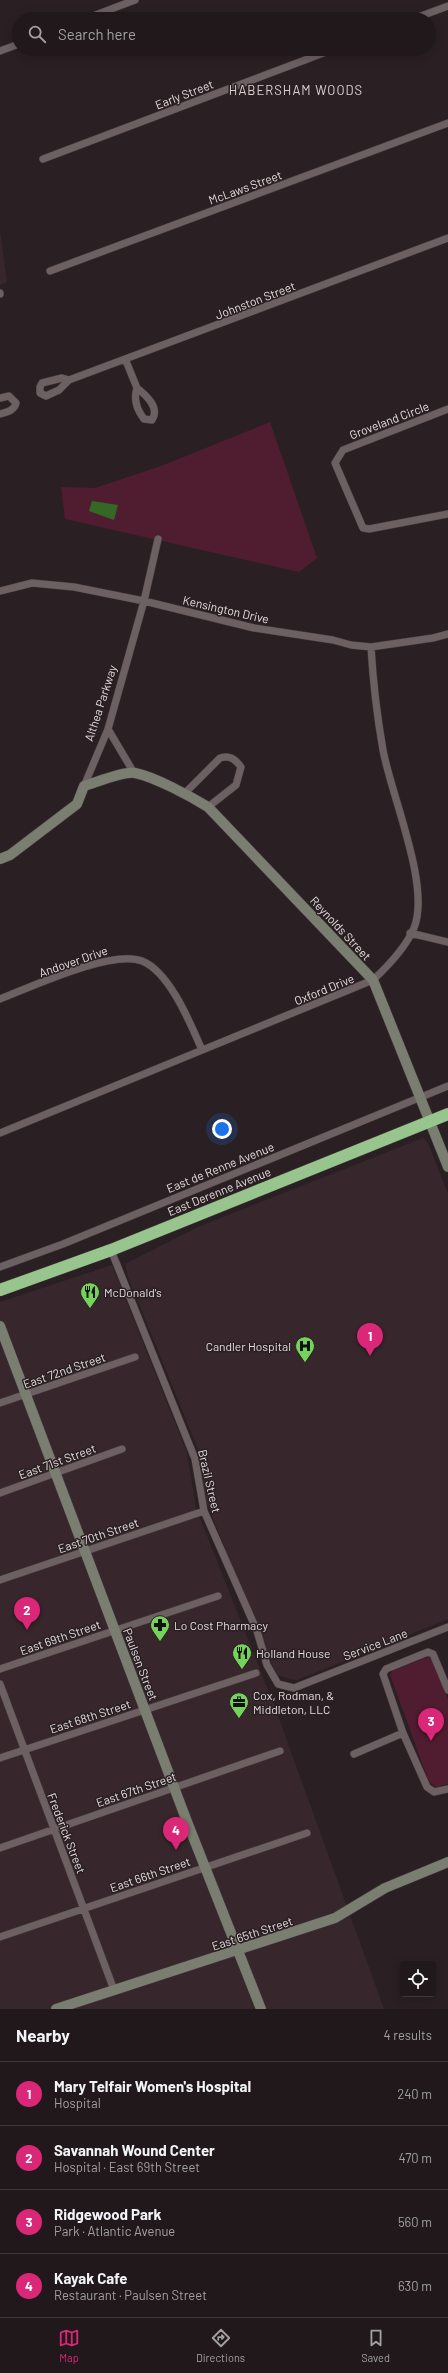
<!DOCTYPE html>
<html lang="en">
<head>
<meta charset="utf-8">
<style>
	body { margin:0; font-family:Barlow,sans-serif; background:#2d2527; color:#f1f3f6 }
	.controls { position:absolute; right:12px; bottom:12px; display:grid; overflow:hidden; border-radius:4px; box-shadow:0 2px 10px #0003 }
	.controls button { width:36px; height:36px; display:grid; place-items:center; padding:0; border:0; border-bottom:1px solid #3d3739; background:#20181a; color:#f1f3f6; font:20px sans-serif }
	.you { position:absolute; left:222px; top:1129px; width:14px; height:14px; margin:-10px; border:3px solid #fff; border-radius:50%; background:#1a73e8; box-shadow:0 0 0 6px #1a73e833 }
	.badge { display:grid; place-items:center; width:26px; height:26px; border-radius:50%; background:#db2777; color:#fff; font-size:13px; font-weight:700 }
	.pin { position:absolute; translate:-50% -33px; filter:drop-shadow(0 1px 2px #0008) }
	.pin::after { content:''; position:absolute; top:21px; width:14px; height:12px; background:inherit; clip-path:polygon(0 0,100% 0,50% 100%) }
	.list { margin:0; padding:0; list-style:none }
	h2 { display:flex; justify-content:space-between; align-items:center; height:52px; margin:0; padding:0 16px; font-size:17px }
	h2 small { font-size:13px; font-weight:400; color:#a2a0a2 }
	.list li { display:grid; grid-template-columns:26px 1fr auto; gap:12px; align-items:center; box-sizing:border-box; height:64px; padding:0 16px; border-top:1px solid #3d3739 }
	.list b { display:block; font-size:15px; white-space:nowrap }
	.list p { margin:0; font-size:13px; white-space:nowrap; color:#a2a0a2 }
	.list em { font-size:13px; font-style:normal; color:#a2a0a2 }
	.icon { flex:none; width:22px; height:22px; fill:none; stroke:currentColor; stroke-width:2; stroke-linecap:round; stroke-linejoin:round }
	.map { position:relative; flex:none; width:448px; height:2009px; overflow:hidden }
	.search { position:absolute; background:#20181a; box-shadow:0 2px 10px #0003; left:12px; right:12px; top:12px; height:44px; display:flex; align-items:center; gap:10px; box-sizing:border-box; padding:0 14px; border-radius:22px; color:#a2a0a2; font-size:15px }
	.sheet { height:308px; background:#20181a }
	nav { display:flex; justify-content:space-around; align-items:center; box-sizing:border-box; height:56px; border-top:1px solid #3d3739; background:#20181a; font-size:11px; color:#a2a0a2 }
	nav a { display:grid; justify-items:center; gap:2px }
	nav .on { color:#db2777 }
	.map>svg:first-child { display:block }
	.built { fill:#37272c }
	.green { fill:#4f1d2f }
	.water { fill:#346925 }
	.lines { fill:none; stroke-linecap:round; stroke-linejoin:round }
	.street-casing { stroke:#453b3e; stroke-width:8 }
	.secondary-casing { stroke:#453b3e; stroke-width:11 }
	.highway-casing { stroke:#453b3e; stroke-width:13 }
	.street { stroke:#6d6063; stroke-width:7 }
	.secondary { stroke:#7a7e70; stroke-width:10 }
	.highway { stroke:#98c58d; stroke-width:12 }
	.labels { text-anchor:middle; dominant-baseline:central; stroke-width:3; stroke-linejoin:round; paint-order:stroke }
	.street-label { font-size:12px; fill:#e2dadc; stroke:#2a2023 }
	.poi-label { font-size:12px; fill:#e2dadc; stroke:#2a2023; text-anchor:start }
	.neighbourhood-label { font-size:13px; letter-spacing:1px; fill:#ddced2; stroke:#2a2023 }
</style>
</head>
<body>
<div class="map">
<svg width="448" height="2009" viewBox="0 0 448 2009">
	<rect width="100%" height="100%" fill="#2a2023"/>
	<path class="built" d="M0,231l7,51 -7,3z
		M423,1138l5,5 20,51v425l-151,61 -10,-2 -9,-3 -6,-10 -70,-174 -4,-42 -70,-172 -3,-13 73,-37z
		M112,1265l75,188 9,55 78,197 110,304h-384v-707z"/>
	<path class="green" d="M270,422l47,136 -18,14 -234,-53 -4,-32 34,1 66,-22z
		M428,1657l4,3 16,39v85l-12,3 -7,-5 -39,-107 2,-4z"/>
	<path class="water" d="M92,501l26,4 -4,15 -25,-9z"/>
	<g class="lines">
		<defs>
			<path id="street" d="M85,19l50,-19
				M413,19l35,-13
				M0,51l19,-7
				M43,159l291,-110
				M50,271l398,-148
				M0,293v1
				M126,361l11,27c-4,12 0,22 7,31l8,1c8,-12 -5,-24 -15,-32
				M69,380l-7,-2 -20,5 -2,4v6l6,3 13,-6 10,-10 379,-142
				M0,398l9,-2 7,7c-2,8 -9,9 -16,11
				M448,409l-105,41 -8,13 28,65 6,1 79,-15
				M0,591l32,-8 42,4 70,14 110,27 79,12 18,5 20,2 62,-9 15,-4
				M108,729l26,44
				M84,786l24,-57 36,-128 14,-62
				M185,793l35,-35c10,-3 15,1 21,9l-5,18 -28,22
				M410,933l38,9
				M0,999c31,-12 112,-50 142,-38 28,11 49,64 60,89
				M0,1133l373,-153c15,-14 33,-33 41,-52 17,-42 -23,-133 -31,-178 -6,-34 -10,-69 -12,-103
				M111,1250l84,209 9,52 53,120 10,34 11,19 16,4 154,-61
				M0,1267l63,-23 385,-158
				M0,1403l135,-46
				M0,1493l122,-44
				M0,1580l204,-69
				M0,1669l218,-73
				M0,1684l114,306
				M448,1690l-15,-36 -5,-2 -42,17 -3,5 20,59 24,54 7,5 14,-3
				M354,1754l49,-21
				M0,1758l256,-85
				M0,1848l280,-97
				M0,1937l307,-104"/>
			<path id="secondary" d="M0,859l10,-4 67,-51 7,-18c11,-3 39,-15 51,-13 20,4 55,23 73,34l165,173 75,187
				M0,1326l186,493 75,190
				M56,2009l279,-91 50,-30 63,-26"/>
			<path id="highway" d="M0,1290l111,-40 337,-136"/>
		</defs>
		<use href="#street" class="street-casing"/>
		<use href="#secondary" class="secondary-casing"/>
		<use href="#highway" class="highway-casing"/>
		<use href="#street" class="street"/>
		<use href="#secondary" class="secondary"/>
		<use href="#highway" class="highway"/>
	</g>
	<defs>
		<symbol id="restaurant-pin" viewBox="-11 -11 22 30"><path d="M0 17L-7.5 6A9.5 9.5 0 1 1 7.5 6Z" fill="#75d25b" stroke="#2a2023"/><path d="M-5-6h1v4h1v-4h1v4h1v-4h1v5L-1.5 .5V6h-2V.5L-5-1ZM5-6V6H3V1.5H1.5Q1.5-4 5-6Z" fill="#111"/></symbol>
		<symbol id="hospital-pin" viewBox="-11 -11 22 30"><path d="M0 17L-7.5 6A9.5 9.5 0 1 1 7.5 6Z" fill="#75d25b" stroke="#2a2023"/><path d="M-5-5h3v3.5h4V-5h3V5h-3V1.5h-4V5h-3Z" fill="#111"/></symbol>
		<symbol id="pharmacy-pin" viewBox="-11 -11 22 30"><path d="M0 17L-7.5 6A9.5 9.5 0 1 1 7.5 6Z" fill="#75d25b" stroke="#2a2023"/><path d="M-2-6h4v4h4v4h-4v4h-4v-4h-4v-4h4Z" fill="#111"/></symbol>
		<symbol id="office-pin" viewBox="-11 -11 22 30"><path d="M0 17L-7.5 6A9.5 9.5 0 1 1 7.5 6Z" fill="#75d25b" stroke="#2a2023"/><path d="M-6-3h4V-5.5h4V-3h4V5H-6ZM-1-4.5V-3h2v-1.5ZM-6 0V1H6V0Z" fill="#111"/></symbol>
	</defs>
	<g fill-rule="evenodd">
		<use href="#restaurant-pin" x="79" y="1281" width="22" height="30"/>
		<use href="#hospital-pin" x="294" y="1335" width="22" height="30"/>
		<use href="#pharmacy-pin" x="149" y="1614" width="22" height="30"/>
		<use href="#restaurant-pin" x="231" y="1642" width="22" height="30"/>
		<use href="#office-pin" x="228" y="1691" width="22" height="30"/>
	</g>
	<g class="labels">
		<g class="street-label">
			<text transform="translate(184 94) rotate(-21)">Early Street</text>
			<text transform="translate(245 187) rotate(-20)">McLaws Street</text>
			<text transform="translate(255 300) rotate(-21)">Johnston Street</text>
			<text transform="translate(389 420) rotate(-21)">Groveland Circle</text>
			<text transform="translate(226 609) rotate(13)">Kensington Drive</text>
			<text transform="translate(100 703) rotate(-72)">Althea Parkway</text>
			<text transform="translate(341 928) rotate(47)">Reynolds Street</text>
			<text transform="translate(73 961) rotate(-19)">Andover Drive</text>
			<text transform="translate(324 989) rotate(-22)">Oxford Drive</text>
			<text transform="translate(220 1167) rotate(-22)">East de Renne Avenue</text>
			<text transform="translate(219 1191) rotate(-22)">East Derenne Avenue</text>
			<text transform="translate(64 1370) rotate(-19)">East 72nd Street</text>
			<text transform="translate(57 1461) rotate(-20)">East 71st Street</text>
			<text transform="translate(210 1481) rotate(77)">Brazil Street</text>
			<text transform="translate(98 1535) rotate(-19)">East 70th Street</text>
			<text transform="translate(60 1637) rotate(-19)">East 69th Street</text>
			<text transform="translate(375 1644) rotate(-21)">Service Lane</text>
			<text transform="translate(141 1664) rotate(69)">Paulsen Street</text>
			<text transform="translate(90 1716) rotate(-18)">East 68th Street</text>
			<text transform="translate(136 1789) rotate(-19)">East 67th Street</text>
			<text transform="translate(67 1833) rotate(69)">Frederick Street</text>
			<text transform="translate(150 1874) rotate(-19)">East 66th Street</text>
			<text transform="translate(252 1933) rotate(-18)">East 65th Street</text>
		</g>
		<g class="poi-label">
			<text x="104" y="1292">McDonald's</text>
			<text x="291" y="1346" text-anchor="end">Candler Hospital</text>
			<text x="174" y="1625">Lo Cost Pharmacy</text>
			<text x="256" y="1653">Holland House</text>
			<text x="253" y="1695">Cox, Rodman, &amp;<tspan x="253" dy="14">Middleton, LLC</tspan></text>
		</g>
		<g class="neighbourhood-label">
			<text x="296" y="90">HABERSHAM WOODS</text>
		</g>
	</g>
</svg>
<div class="controls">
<button><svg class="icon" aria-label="locate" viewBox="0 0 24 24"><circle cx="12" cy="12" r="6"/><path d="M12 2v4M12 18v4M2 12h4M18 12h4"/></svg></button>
</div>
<div class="you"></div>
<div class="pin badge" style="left:370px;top:1356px">1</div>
<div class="pin badge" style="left:27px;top:1630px">2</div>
<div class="pin badge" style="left:431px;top:1741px">3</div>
<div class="pin badge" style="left:176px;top:1850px">4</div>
<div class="search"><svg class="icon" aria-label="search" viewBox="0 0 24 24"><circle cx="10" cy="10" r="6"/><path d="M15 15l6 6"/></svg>Search here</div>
</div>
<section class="sheet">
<h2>Nearby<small>4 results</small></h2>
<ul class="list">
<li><span class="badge">1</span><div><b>Mary Telfair Women's Hospital</b><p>Hospital</p></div><em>240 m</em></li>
<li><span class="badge">2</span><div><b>Savannah Wound Center</b><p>Hospital · East 69th Street</p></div><em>470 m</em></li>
<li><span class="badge">3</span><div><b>Ridgewood Park</b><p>Park · Atlantic Avenue</p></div><em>560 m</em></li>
<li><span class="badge">4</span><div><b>Kayak Cafe</b><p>Restaurant · Paulsen Street</p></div><em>630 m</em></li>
</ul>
</section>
<nav>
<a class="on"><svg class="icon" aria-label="map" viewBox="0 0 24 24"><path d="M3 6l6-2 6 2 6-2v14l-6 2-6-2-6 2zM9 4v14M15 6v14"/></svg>Map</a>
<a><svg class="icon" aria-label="directions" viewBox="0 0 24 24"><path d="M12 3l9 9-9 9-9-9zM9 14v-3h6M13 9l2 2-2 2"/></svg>Directions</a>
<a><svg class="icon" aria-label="saved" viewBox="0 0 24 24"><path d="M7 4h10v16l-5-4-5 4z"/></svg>Saved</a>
</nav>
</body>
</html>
